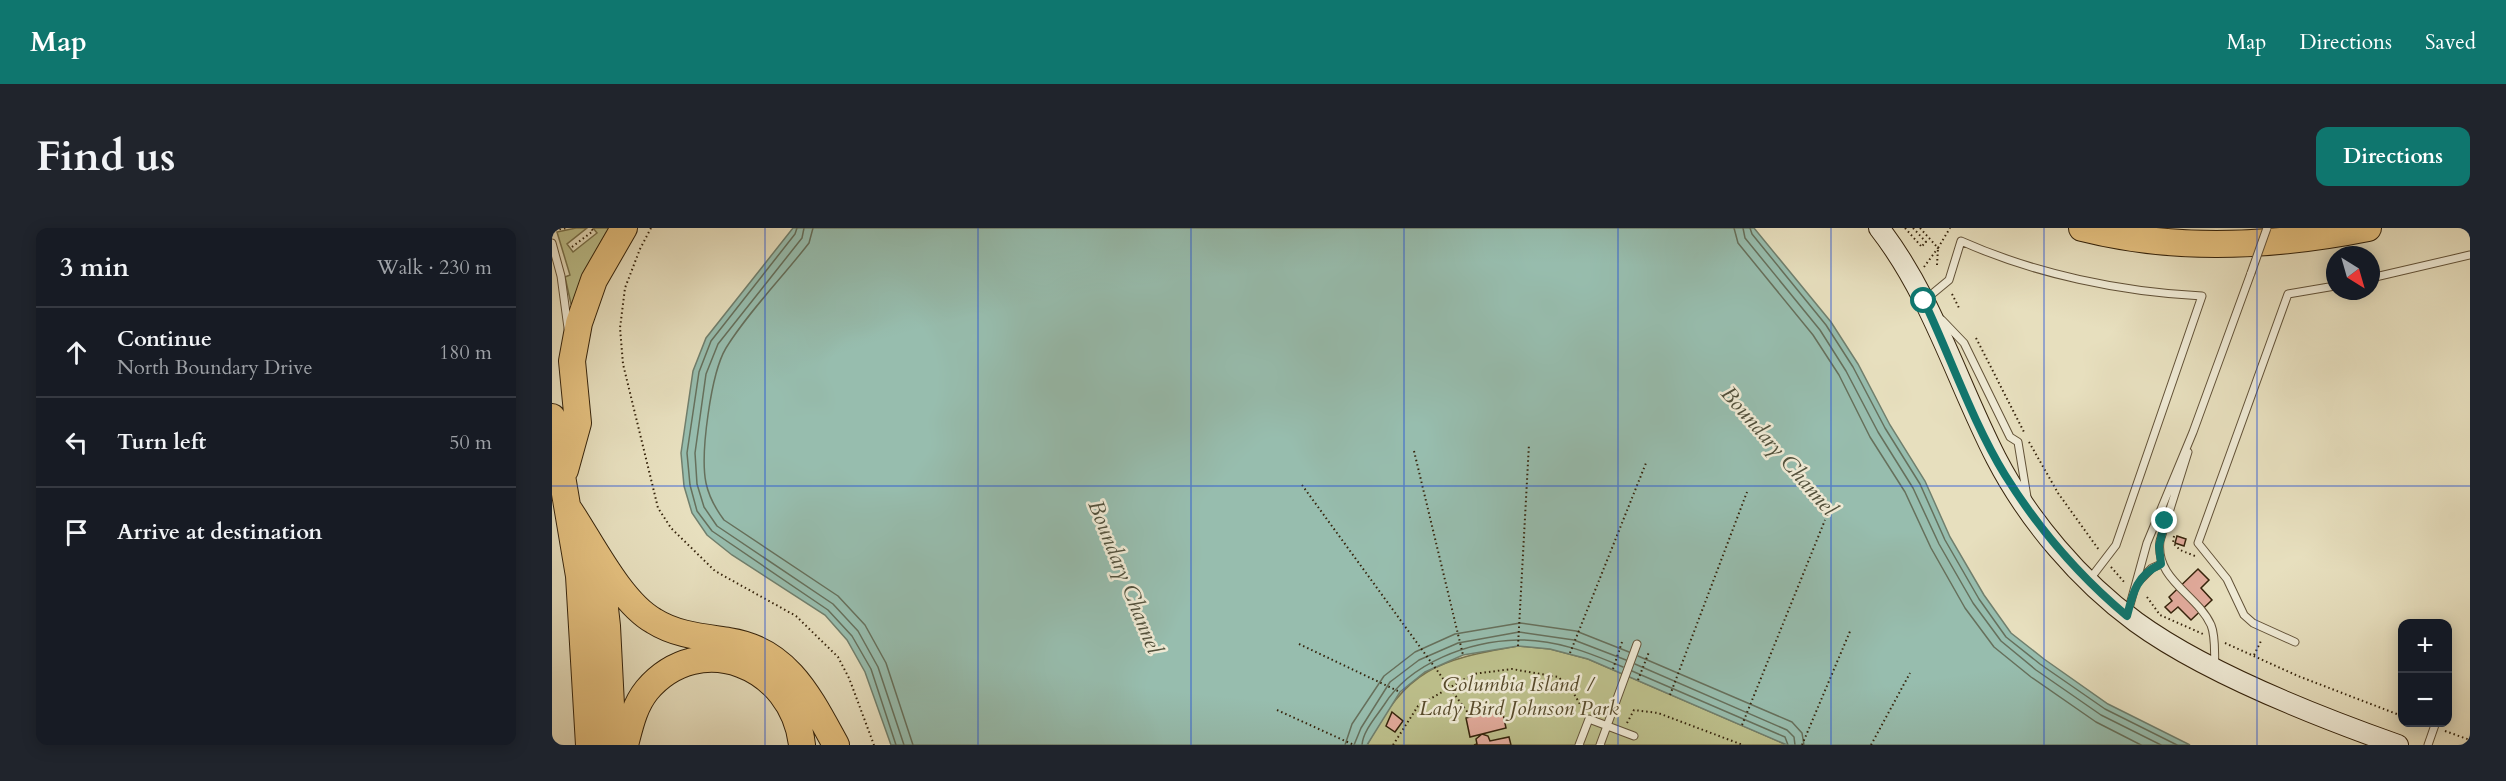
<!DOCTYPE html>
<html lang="en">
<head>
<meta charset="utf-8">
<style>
	body { margin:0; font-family:Cardo,serif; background:#20242c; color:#f1f3f6 }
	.controls { position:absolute; right:18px; bottom:18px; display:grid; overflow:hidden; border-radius:12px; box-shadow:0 3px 15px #0003 }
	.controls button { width:54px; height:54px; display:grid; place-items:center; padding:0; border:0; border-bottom:2px solid #363941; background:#171b24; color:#f1f3f6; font:30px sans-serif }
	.compass { position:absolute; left:1774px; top:18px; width:54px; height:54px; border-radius:50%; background:#171b24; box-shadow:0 3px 15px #0003; rotate:143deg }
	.stop { position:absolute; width:18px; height:18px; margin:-14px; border:4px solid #0f766e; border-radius:50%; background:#fff }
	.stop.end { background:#0f766e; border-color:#fff; box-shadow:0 2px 6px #0008 }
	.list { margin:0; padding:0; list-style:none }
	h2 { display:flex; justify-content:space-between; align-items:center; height:78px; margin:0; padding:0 24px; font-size:26px }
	h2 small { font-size:20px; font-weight:400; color:#9ea1a6 }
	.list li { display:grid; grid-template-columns:39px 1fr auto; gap:18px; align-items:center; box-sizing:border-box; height:90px; padding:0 24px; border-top:2px solid #363941 }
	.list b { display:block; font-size:22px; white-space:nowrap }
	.list p { margin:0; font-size:20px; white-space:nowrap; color:#9ea1a6 }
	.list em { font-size:20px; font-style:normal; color:#9ea1a6 }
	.icon { flex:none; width:33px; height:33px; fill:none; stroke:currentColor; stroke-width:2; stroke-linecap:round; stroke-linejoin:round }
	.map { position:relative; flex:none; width:1918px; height:517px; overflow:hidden; border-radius:12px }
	header { display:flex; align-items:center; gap:36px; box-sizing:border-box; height:84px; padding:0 30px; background:#0f766e; color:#fff }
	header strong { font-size:28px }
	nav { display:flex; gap:33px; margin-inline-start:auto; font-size:21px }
	.intro { display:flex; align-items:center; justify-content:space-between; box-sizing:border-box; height:144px; padding:0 36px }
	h1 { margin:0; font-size:42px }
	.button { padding:15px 27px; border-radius:12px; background:#0f766e; color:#fff; font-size:21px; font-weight:700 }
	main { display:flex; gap:36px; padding:0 36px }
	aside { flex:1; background:#171b24; border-radius:12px; box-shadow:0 3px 15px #0003 }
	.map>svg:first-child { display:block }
	.green { fill:#bdc08c; stroke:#79724c; stroke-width:1.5 }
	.water { fill:#97bdae; stroke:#707f6d; stroke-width:1.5 }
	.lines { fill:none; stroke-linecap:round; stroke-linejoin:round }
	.shore { stroke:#66705c; stroke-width:1.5 }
	.building { fill:#e1aa9b; stroke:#35230b; stroke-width:1.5 }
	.lane-casing { stroke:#625238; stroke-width:9 }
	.secondary-casing { stroke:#35230b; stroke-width:22 }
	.highway-casing { stroke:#35230b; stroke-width:28 }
	.path { stroke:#35230b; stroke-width:2; stroke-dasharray:1.5 3; stroke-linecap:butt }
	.lane { stroke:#efead5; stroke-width:7 }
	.secondary { stroke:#efead5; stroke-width:20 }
	.highway { stroke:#e4c07f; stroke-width:26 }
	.lane-bridge-casing { stroke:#625238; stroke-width:9; stroke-linecap:butt }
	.lane-bridge { stroke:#efead5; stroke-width:7 }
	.route { stroke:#0f766e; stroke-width:8 }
	.grid { fill:none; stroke:#1d4ed8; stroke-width:1.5; stroke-opacity:0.55 }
	.labels { text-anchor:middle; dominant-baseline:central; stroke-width:5; stroke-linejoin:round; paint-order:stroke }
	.park-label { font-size:21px; font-style:italic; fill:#574a2b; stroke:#efead5 }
	.water-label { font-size:22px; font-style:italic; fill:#52513c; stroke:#efead5 }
</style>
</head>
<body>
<header>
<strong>Map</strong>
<nav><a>Map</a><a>Directions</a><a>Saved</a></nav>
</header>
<div class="intro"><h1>Find us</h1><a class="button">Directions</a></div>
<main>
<aside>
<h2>3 min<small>Walk · 230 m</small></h2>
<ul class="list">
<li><svg class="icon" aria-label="ahead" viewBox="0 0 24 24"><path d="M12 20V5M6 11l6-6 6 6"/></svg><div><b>Continue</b><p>North Boundary Drive</p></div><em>180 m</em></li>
<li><svg class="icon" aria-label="left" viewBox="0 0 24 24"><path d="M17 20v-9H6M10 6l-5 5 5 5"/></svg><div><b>Turn left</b></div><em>50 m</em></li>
<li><svg class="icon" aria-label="arrive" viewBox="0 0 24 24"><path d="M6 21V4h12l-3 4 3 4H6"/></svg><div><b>Arrive at destination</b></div></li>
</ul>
</aside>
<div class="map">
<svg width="1918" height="517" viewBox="0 0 1918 517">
	<rect width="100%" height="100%" fill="#e7dfbe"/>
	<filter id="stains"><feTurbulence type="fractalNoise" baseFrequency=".00333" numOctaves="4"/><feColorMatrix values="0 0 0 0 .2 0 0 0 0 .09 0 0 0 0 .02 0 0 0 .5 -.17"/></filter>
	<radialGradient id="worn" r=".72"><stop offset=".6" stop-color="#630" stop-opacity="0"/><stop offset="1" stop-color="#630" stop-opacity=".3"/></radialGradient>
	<path class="green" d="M24,0h11l-20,16 6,8 24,-19 -4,-5h20l-38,74 -4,2 -6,-27 5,-2 -13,-43z
		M966,418l32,3 38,10 199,86h-420c40,-76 69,-85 151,-99z"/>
	<path class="water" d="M241,0h961l77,94 27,42 32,61 35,56 25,56 34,58 27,38 33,26 64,45 82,41h-403l-199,-86 -38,-10 -32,-3 -55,9 -38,17 -25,20 -33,53h-476l-26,-73 -18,-32 -22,-25 -93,-60 -25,-20 -15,-22 -8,-27 -3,-33 12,-82 13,-33z"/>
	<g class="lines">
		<path class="shore" d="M245,0l-2,6 -84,107 -12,31 -12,81 3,32 7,26 15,20 116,79 24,26 19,33 25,76
			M252,0l-2,10 -84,106 -12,30 -11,79 2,31 7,23 13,19 116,78 25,27 20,36 26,78
			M261,0l-4,15c-27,35 -60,68 -83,105 -15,25 -26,106 -20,135 3,14 9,25 18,37l114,76 27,29 21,38 27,82
			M1182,0l4,15 75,92 26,40 31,62 35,55 26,56 34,60 29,39 37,30 65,45 45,23
			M1191,0l2,10 75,92 26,41 32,61 35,56 26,56 34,59 28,38 35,29 65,45 60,30
			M1198,0l2,6 74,91 27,42 32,61 35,56 25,56 34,59 27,38 34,27 65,45 72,36
			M1086,428l154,66 10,11 2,12
			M1083,436l152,66 7,7 1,8
			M1080,443l153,66 3,8
			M793,517l7,-21 32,-48 31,-24 40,-18 65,-11 56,8 53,21
			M802,517l7,-17 29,-46 29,-22 39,-17 61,-11 55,8 52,20
			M810,517c1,-14 14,-28 22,-40 26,-42 85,-64 134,-65 37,-1 72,13 105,27"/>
	</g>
	<path class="building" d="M1625,308l9,3 -2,7 -9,-3z
		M1646,341l11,11 -8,8 11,12 -21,20 -13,-13 -7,6 -6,-6 7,-6 -3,-4z
		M950,481l4,19 -36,9 -4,-19z
		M840,484l11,9 -8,11 -9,-6z
		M930,506l6,2 2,5 19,-4 2,8h-37l3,-1 -1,-5z"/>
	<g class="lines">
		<defs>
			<path id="lane" d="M0,15l9,33 7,52
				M1819,50l99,-23
				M1374,71l23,-19 12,-39c74,33 160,51 241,55l-86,249 -26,34
				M1390,92l22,23 46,94 8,5 9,55
				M1636,224l-28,89c-5,39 37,53 51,84 5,12 3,29 4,42
				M1586,354l14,-14 9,-4
				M1576,384l19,-69 46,-111 58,-159
				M1743,414l-42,-19 -9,-8 -17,-36 -29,-36 90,-249 47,-8
				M1027,517l10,-26 45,17
				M1048,517l37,-101
				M1876,517l8,-23"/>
			<path id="secondary" d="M1327,0c53,68 78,154 117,230 32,62 84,123 140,164 70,51 180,94 262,123"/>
			<path id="highway" d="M1530,0c94,24 191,19 286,0
				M0,189l27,159 10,169
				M13,242l13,-47 -6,-62 7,-38 15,-43 30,-52
				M16,280c23,34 52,94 86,113 22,14 49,16 75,20 59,9 81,57 107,104
				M48,336l7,62 6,119
				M73,517c5,-19 9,-39 22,-55 53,-62 146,-25 155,55"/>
		</defs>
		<use href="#lane" class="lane-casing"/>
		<use href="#secondary" class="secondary-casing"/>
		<use href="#highway" class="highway-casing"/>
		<path class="path" d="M99,0l-11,21 -15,39 -5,40 3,36 35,144 13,20 44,43 81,45 42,41 11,21 25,67
			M1353,0l16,18
			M1361,0l13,14 -4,4
			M1368,0l18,20 12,-20
			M3,2l12,-2
			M20,19l21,-16 -2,-3
			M1385,37l1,-17
			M1372,39l14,-19
			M1400,66l8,16
			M1424,110l48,94
			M1477,214l29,51 41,57
			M862,223l49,204
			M750,257l169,232
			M1622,308l-1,7 7,7 15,6
			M1559,339l14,16
			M1595,369l13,18 43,19
			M1673,415l73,33 104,40
			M747,416l101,48
			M966,418l11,-202
			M1018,425l76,-190
			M1702,427l8,-16
			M1061,441l9,-27
			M1086,452l11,-28
			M1118,467l77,-203
			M725,482l77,35
			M1075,495l7,-13 24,3 85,32
			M1190,497l83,-205
			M1893,503l25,9
			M841,517l25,-39 55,-32 39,-5 46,8 12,10 14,24
			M1250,517l49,-116
			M1319,517l39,-72"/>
		<use href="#lane" class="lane"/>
		<use href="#secondary" class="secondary"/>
		<use href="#highway" class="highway"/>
		<defs>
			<path id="lane-bridge" d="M1699,45l16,-45"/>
		</defs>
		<use href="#lane-bridge" class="lane-bridge-casing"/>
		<use href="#lane-bridge" class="lane-bridge"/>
	</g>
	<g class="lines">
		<path class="route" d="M1372,73c27,57 48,120 81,174 33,53 74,101 122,141 6,-24 10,-41 34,-52l-2,-18 6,-25"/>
	</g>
	<path class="grid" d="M213,0v517M426,0v517M639,0v517M852,0v517M1066,0v517M1279,0v517M1492,0v517M1705,0v517M0,258h1918"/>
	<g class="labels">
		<g class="park-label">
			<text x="967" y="456">Columbia Island /<tspan x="967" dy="24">Lady Bird Johnson Park</tspan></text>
		</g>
		<g class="water-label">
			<text transform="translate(1227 223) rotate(49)">Boundary Channel</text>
			<text transform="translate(573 349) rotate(68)">Boundary Channel</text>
		</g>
	</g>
	<rect width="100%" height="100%" filter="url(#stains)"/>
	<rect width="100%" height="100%" fill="url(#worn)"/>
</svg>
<div class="controls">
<button>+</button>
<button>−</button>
</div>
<svg class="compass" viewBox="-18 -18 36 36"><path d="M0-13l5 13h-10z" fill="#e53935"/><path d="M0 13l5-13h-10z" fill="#9ea1a6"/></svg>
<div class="stop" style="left:1372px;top:73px"></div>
<div class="stop end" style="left:1613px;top:293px"></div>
</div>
</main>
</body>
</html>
